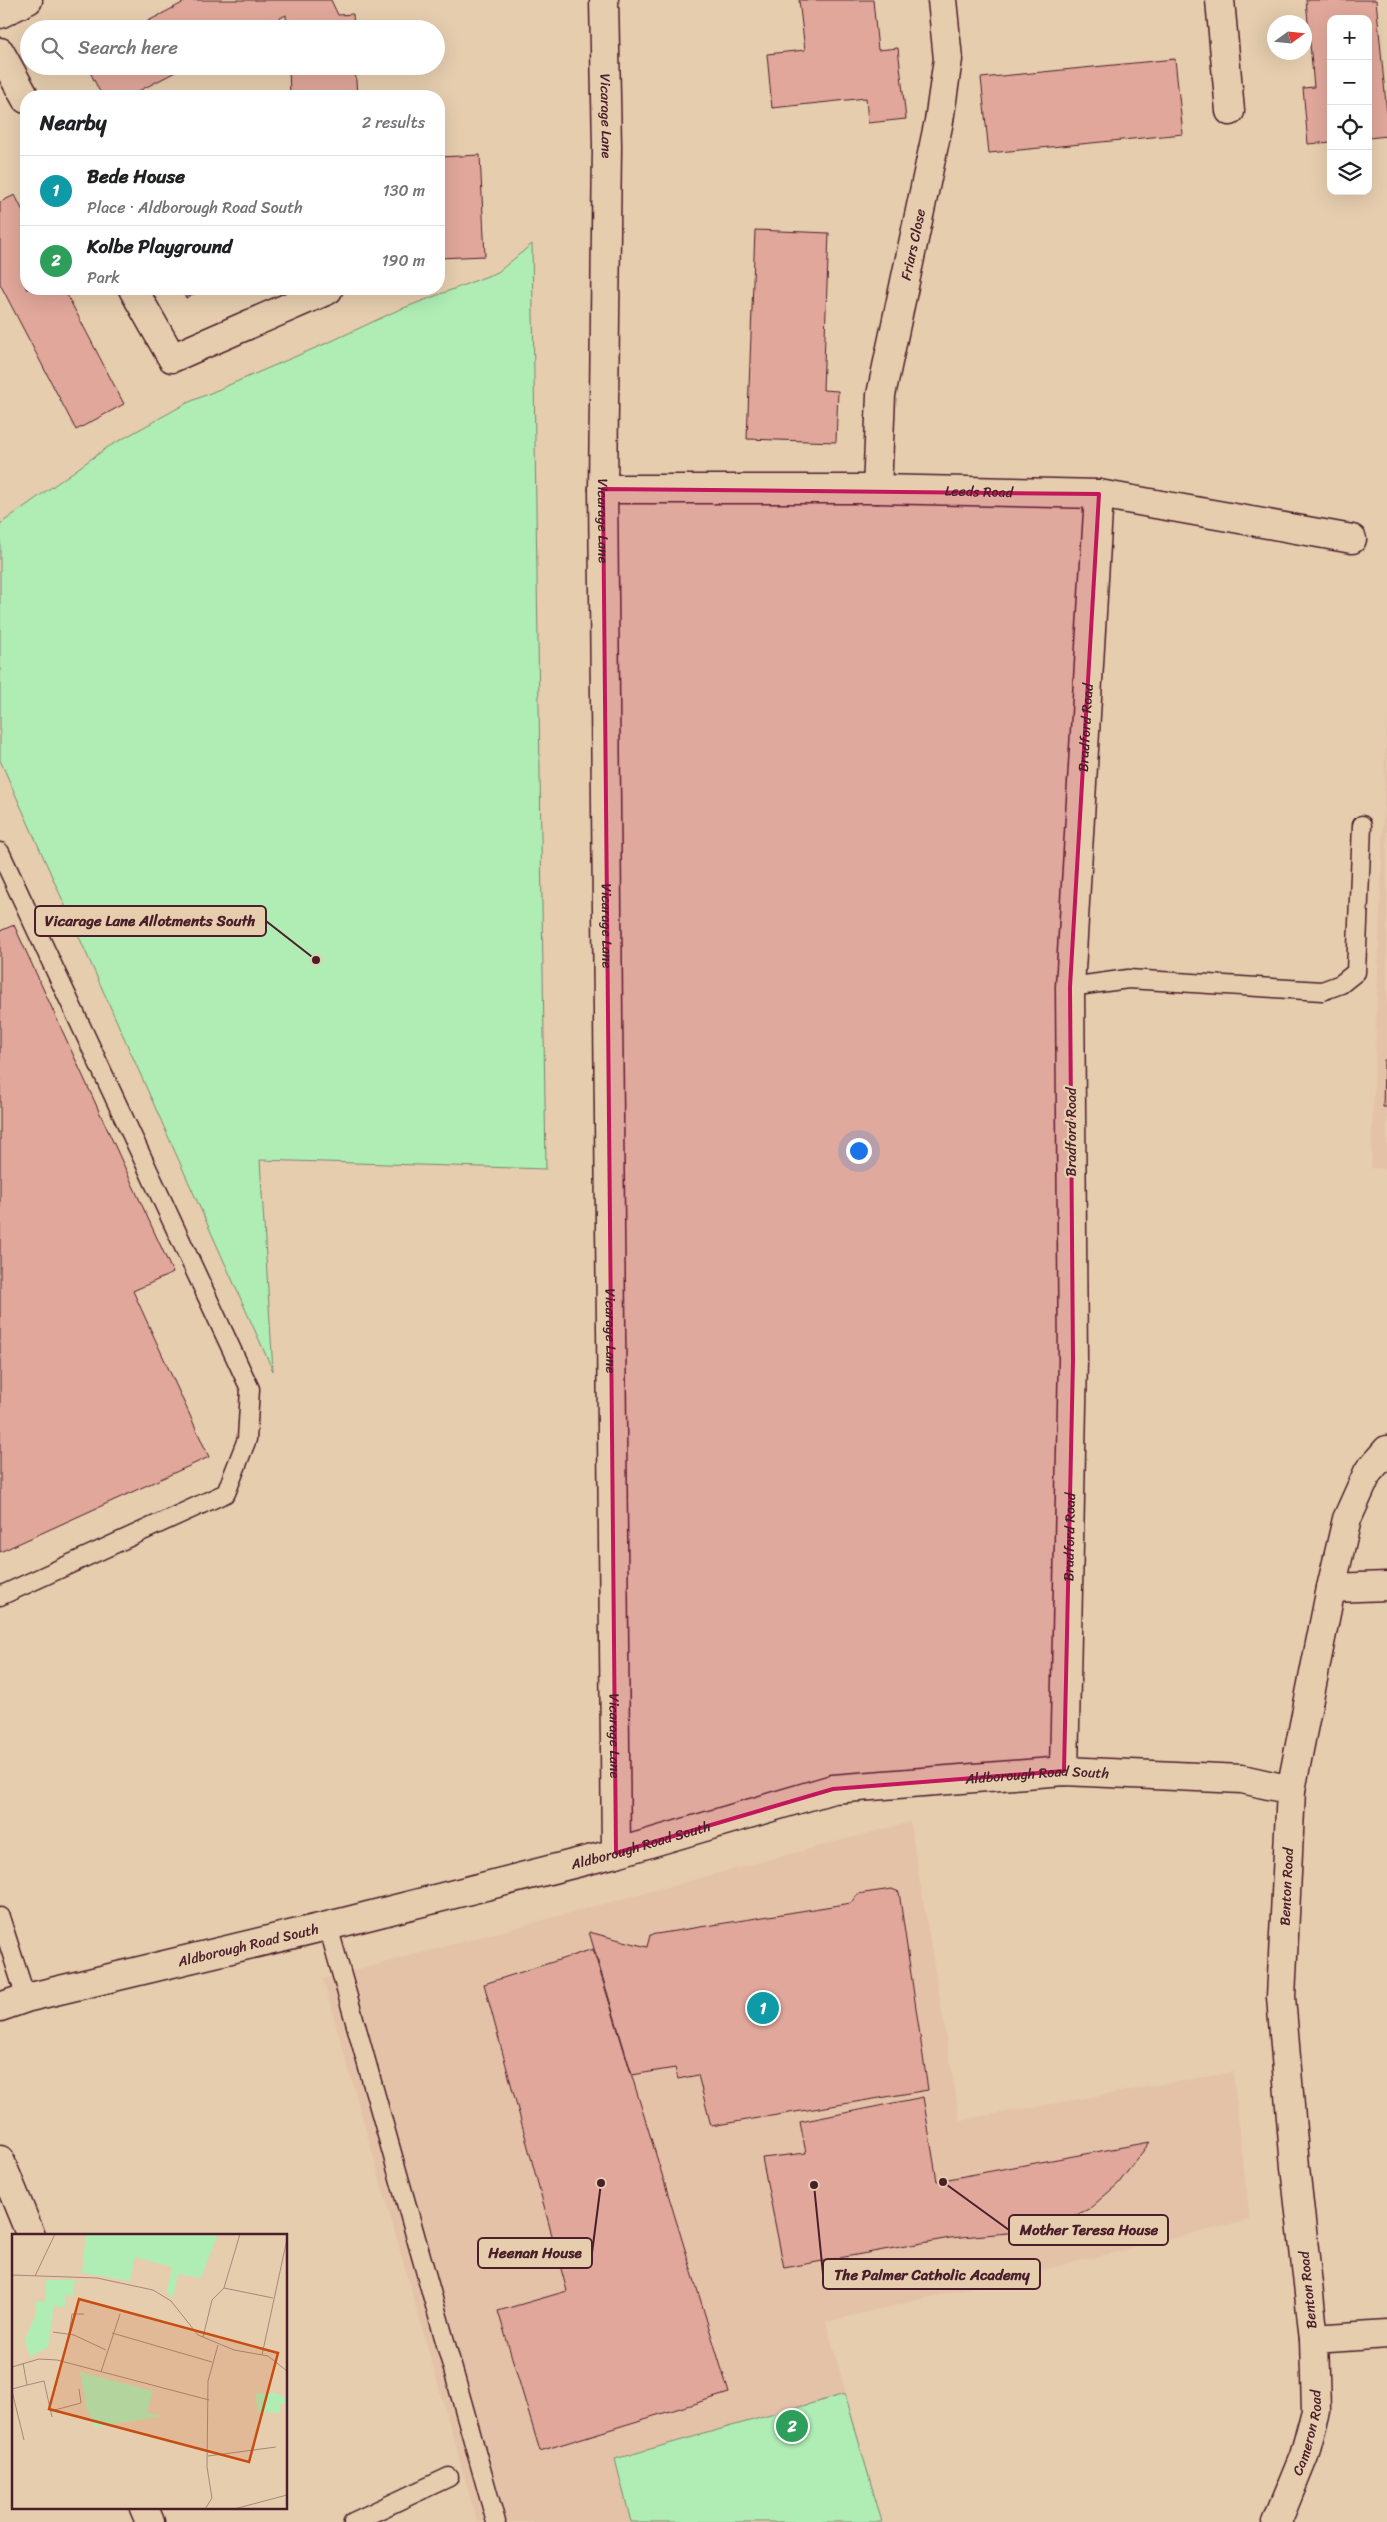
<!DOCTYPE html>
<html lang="en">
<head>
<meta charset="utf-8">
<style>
	body { margin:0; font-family:Sriracha,sans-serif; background:#f2f2f2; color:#202124 }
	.controls { position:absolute; right:15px; top:15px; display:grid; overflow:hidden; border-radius:10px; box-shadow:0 5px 20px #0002 }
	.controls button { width:45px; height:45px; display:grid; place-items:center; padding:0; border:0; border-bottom:1px solid #e0e0e0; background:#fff; color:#202124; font:25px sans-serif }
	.compass { position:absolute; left:1267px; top:15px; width:45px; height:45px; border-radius:50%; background:#fff; box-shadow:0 5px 20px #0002; rotate:75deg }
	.you { position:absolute; left:858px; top:1150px; width:18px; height:18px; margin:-12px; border:4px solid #fff; border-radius:50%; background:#1a73e8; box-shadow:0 0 0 8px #1a73e833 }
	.badge { display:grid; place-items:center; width:32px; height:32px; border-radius:50%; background:#4a1f2b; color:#fff; font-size:16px; font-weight:700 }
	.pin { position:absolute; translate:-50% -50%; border:2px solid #fff; box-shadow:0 1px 5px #0006 }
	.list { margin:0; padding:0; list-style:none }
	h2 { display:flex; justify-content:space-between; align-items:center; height:65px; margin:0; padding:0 20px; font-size:21px }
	h2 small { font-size:16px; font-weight:400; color:#757577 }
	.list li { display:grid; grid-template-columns:32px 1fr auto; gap:15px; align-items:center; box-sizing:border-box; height:70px; padding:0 20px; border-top:1px solid #e0e0e0 }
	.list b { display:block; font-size:19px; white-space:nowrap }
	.list p { margin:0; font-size:16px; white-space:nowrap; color:#757577 }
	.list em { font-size:16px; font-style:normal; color:#757577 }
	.icon { flex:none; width:28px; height:28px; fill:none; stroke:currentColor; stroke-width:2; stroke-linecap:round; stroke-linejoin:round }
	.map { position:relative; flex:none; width:1387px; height:2522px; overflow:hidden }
	.search { position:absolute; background:#fff; box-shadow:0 5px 20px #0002; left:20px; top:20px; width:425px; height:55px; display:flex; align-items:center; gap:12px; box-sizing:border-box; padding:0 18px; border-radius:28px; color:#757577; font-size:19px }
	.panel { position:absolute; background:#fff; box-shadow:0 5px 20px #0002; left:20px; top:90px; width:425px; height:205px; border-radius:20px }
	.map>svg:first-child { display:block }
	.built { fill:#e4c2a8 }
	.green { fill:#afedb4; stroke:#7c8670 }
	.building { fill:#e0a79a; stroke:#4a1f2b }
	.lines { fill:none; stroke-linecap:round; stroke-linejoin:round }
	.lane-casing { stroke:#4a1f2b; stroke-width:21 }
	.street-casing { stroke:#4a1f2b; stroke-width:31 }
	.secondary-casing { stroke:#4a1f2b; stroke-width:31 }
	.lane { stroke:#e6cdae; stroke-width:18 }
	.street { stroke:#e6cdae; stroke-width:28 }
	.secondary { stroke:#e6cdae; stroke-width:28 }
	.marked { fill:#c2185b; fill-opacity:0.2; stroke:#c2185b; stroke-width:4; stroke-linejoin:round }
	.labels { text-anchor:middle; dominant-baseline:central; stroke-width:4.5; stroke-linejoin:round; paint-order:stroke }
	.street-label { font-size:14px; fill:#4a1f2b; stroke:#e6cdae }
	.inset-road { fill:none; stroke:#a8877a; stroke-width:1 }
	.view { fill:#c84d12; fill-opacity:0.15; stroke:#c84d12; stroke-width:2.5 }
	.inset-edge { fill:none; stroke:#4a1f2b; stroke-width:2.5 }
	.leader { fill:none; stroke:#4a1f2b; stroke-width:2 }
	.callout-dot { fill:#4a1f2b; stroke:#e6cdae; stroke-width:2 }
	.callout { fill:#e6cdae; stroke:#4a1f2b; stroke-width:2 }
	.callout-label { font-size:15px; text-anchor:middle; font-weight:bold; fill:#4a1f2b }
</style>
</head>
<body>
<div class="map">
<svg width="1387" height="2522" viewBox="0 0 1387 2522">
	<rect width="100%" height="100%" fill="#e6cdae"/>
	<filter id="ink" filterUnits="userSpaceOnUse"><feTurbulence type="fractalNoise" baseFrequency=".02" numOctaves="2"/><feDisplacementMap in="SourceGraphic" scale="10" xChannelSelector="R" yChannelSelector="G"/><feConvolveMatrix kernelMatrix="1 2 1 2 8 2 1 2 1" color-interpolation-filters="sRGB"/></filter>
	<g filter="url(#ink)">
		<path class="built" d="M1387,714v455l-16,-1z
			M910,1822l50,298 273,-48 17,148 -424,102 56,200h-405l-154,-543z"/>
		<path class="green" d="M532,244l14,925 -286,-9 13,211 -273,-611v-236l108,-77 79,-44 147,-63 62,-29 102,-39z
			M845,2394l37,128h-251l-16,-63z"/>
		<path class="building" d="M188,0h143l7,15 15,-1 1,15h-67l-1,-14 -27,14h-126z
			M799,0h74l5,50 20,-2 8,71 -38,4 -2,-25 -94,10 -5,-54 38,-4z
			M1306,0h70l11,114v22l-19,2v-119h-37v123l-23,2 -5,-56 11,-1z
			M1175,59l8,75 -194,19 -8,-75z
			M87,66h100l-58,30h-27z
			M289,66h66l2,30h-67z
			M480,155l5,101 -46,2v-101z
			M15,195l11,22v72h38l60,115 -48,26 -76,-146v-82z
			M755,230l74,3 -6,157 15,1 -2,51 -89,-3z
			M181,289h22l-17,9z
			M14,925l159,348 -40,18 76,166 -209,95v-621z
			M1384,1060h3v47h-4z
			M892,1889l7,3 29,198 -217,36 -13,-51 -20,4 -3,-11 -43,7 -43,-143 58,15 3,-12 201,-32 6,-9z
			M593,1949l136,444 -189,58 -42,-140 69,-20 -83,-307z
			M923,2097l14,84 213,-39 -32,42 -29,25 -28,13 -30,9 -81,7 -166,30 -22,-110 44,-5 -6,-31z"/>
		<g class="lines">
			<defs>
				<path id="lane" d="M0,852l250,537 -3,50 -21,54 -226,103
					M1070,987l58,-8 194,12 19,-7 15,-12 6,-147
					M0,1917l26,81
					M328,1926l168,596
					M353,2522l96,-45"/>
				<g id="street">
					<path id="s1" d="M604,0l3,146 -4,343 13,1364"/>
					<path d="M1220,0l10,111"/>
					<path d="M0,14l28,-14"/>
					<path d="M0,52l26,47"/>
					<path d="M133,289l39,69 156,-68"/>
					<path id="s2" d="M603,489h274l222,5 253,45"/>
					<path id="s3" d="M877,489l4,-94 58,-274 9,-62 -6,-59"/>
					<path d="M1331,1588l56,-2"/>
					<path id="s4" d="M1064,1771l9,-411 -3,-373 29,-493"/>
					<path id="s5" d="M0,2007l26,-9 318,-76 272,-69 217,-64 231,-18 178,8 49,11"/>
					<path d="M0,2160l31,76"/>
					<path id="s6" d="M1314,2339l-19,-172 -14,-170 10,-207 40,-202 16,-69 21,-47 19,-22"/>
					<path d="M144,2508l6,14"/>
				</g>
				<g id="secondary">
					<path id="s7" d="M1277,2522l27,-66 12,-45 -2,-72 73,-5"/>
				</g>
			</defs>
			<use href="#lane" class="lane-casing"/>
			<use href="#street" class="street-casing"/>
			<use href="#secondary" class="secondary-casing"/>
			<use href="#lane" class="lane"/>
			<use href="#street" class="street"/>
			<use href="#secondary" class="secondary"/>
		</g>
	</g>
	<path class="marked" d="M603,489l496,5 -29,493 3,373 -9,411 -231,18 -217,64z"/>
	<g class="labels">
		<g class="street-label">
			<text stroke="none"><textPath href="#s1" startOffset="116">Vicarage Lane</textPath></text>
			<text stroke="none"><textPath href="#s3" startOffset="248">Friars Close</textPath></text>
			<text stroke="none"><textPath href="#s2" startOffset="376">Leeds Road</textPath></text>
			<text stroke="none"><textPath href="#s1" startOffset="521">Vicarage Lane</textPath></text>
			<text stroke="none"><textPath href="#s4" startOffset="1044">Bradford Road</textPath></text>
			<text stroke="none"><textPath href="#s1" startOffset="926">Vicarage Lane</textPath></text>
			<text transform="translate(1071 1132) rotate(-90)">Bradford Road</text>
			<text stroke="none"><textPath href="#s1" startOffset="1331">Vicarage Lane</textPath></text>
			<text stroke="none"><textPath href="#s4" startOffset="234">Bradford Road</textPath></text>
			<text stroke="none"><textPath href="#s1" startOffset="1736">Vicarage Lane</textPath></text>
			<text stroke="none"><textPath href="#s5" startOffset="1066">Aldborough Road South</textPath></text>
			<text stroke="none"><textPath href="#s5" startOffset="661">Aldborough Road South</textPath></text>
			<text stroke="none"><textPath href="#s6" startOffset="454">Benton Road</textPath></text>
			<text stroke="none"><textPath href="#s5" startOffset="256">Aldborough Road South</textPath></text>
			<text transform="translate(1308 2290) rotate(-96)">Benton Road</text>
			<text stroke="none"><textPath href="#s7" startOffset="95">Cameron Road</textPath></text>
		</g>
	</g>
	<g transform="translate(12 2234)">
		<rect width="275" height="275" fill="#e6cdae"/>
		<path d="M74,0h132l-17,44 -23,-4 -5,24 -6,-5 5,-26 -37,-10 -5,24 -48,-8zM34,46h29l-2,16 -7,-1 -1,12 -11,-1 -6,41 -18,10 -5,-17 10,-24v-14l10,-1zM68,138l73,19 -6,22 16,3 -68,11 -8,-17zM244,159h20l11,6v5h-7v9l-23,-1z" fill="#afedb4"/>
		<path class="inset-road" d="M0,41l85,3 56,12 18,11 27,34 36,15 34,6 19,15M23,42l20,-42M212,54l49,10M41,98l21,3 32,15M100,99l100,29M57,101l3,-21h12M191,103l9,-37 12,-12 16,-54M250,121l25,-116M0,133l27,-8 18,1 152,40M89,138l19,-58M15,151l17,-4 8,36M0,155l15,-4 -4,-22M0,157l12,49M39,177l30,-8 -2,-14M196,222l68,-9M193,275l7,-11 -5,-31 1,-86 10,-36M222,275l53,-14"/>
		<path class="view" d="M67,65l199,54 -29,109 -200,-53z"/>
		<rect width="275" height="275" class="inset-edge"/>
	</g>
	<path class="leader" d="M316 960L266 921M943 2182L1009 2230M601 2183L592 2253M814 2185L823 2274"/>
	<g class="callout-dot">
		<circle cx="316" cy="960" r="5"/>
		<circle cx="943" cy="2182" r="5"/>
		<circle cx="601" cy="2183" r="5"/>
		<circle cx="814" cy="2185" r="5"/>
	</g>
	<g class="callout">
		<rect x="35" y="906" width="231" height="30" rx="5"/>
		<rect x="1009" y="2215" width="159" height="30" rx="5"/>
		<rect x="478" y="2238" width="114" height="30" rx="5"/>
		<rect x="823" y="2259" width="217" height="30" rx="5"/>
	</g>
	<g class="callout-label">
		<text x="150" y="926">Vicarage Lane Allotments South</text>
		<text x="1089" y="2235">Mother Teresa House</text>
		<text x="535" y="2258">Heenan House</text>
		<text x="932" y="2280">The Palmer Catholic Academy</text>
	</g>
</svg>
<div class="controls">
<button>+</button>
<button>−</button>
<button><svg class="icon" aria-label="locate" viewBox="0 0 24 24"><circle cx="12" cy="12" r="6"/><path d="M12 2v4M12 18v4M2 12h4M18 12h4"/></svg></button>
<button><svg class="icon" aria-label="layers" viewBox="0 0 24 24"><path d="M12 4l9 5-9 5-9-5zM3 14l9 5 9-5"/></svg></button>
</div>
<svg class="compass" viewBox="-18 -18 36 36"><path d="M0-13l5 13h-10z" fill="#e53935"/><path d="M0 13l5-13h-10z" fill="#757577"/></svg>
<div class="you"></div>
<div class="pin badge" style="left:763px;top:2008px;background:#0f9aa8">1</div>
<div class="pin badge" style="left:792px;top:2426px;background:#2e9e5b">2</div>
<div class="search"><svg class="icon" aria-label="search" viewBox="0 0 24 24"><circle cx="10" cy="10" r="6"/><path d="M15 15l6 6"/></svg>Search here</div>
<section class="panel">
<h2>Nearby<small>2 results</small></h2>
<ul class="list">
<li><span class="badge" style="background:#0f9aa8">1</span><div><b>Bede House</b><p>Place · Aldborough Road South</p></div><em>130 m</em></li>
<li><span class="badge" style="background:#2e9e5b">2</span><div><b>Kolbe Playground</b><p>Park</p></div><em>190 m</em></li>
</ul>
</section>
</div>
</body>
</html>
